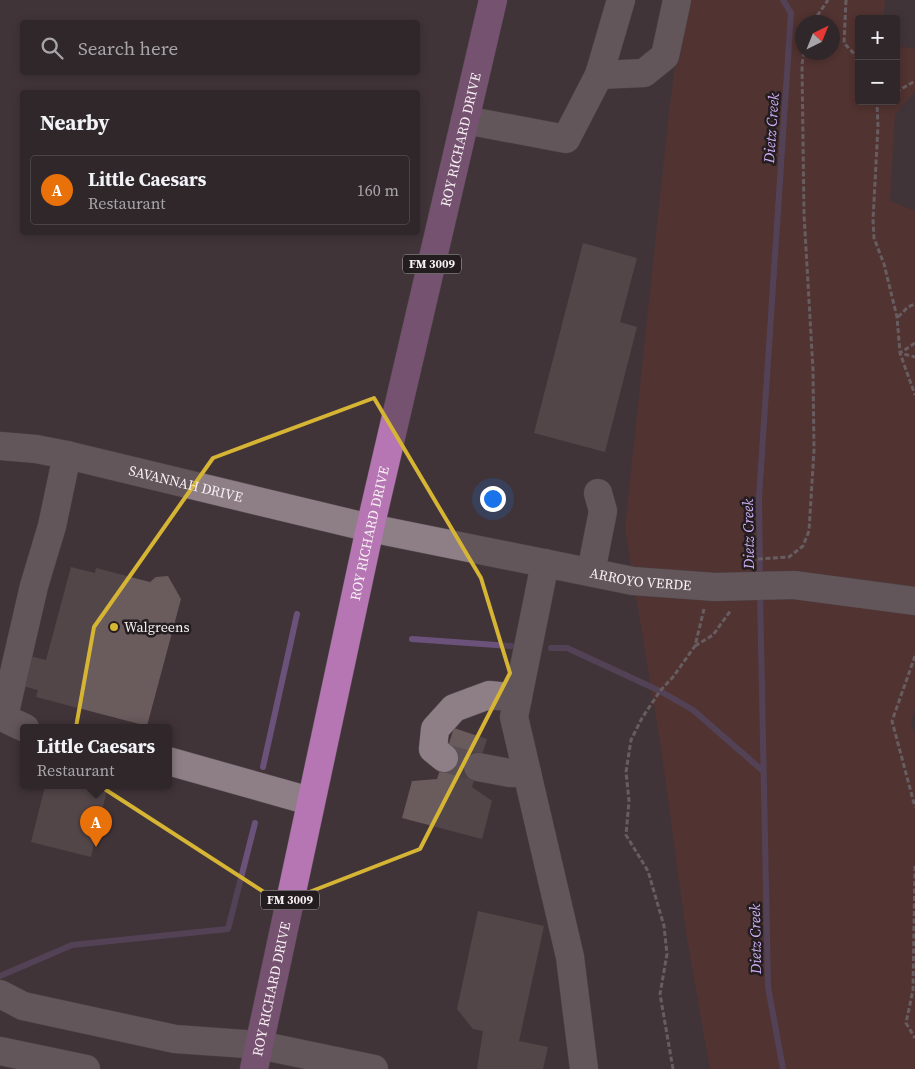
<!DOCTYPE html>
<html lang="en">
<head>
<meta charset="utf-8">
<style>
	body { margin:0; font-family:"Source Serif 4",serif; background:#382f33; color:#f1f3f6 }
	.controls { position:absolute; right:15px; top:15px; display:grid; overflow:hidden; border-radius:5px; box-shadow:0 2px 8px #0003 }
	.controls button { width:45px; height:45px; display:grid; place-items:center; padding:0; border:0; border-bottom:1px solid #4b4447; background:#30272b; color:#f1f3f6; font:25px sans-serif }
	.compass { position:absolute; left:795px; top:15px; width:45px; height:45px; border-radius:50%; background:#30272b; box-shadow:0 2px 8px #0003; rotate:43deg }
	.you { position:absolute; left:492px; top:498px; width:18px; height:18px; margin:-12px; border:4px solid #fff; border-radius:50%; background:#1a73e8; box-shadow:0 0 0 8px #1a73e833 }
	.badge { display:grid; place-items:center; width:32px; height:32px; border-radius:50%; background:#8bbbb9; color:#fff; font-size:16px; font-weight:700 }
	.pin { position:absolute; translate:-50% -41px; filter:drop-shadow(0 1px 2px #0008) }
	.pin::after { content:''; position:absolute; top:26px; width:18px; height:15px; background:inherit; clip-path:polygon(0 0,100% 0,50% 100%) }
	.popup { position:absolute; left:20px; top:724px; width:152px; height:65px; box-sizing:border-box; display:grid; place-content:center; border-radius:5px; background:#30272b; filter:drop-shadow(0 1px 4px #0005); font-size:16px; white-space:nowrap; color:#a8a5a9 }
	.popup b { font-size:19px; color:#f1f3f6 }
	.popup::after { content:''; position:absolute; left:50%; top:100%; margin-left:-10px; border:10px solid transparent; border-top-color:#30272b }
	.list { margin:0; padding:0; list-style:none }
	h2 { display:flex; justify-content:space-between; align-items:center; height:65px; margin:0; padding:0 20px; font-size:21px }
	h2 small { font-size:16px; font-weight:400; color:#a8a5a9 }
	.list li { display:grid; grid-template-columns:32px 1fr auto; gap:15px; align-items:center; box-sizing:border-box; height:70px; margin:0 10px 10px; padding:0 10px; border:1px solid #4b4447; border-radius:5px }
	.list b { display:block; font-size:19px; white-space:nowrap }
	.list p { margin:0; font-size:16px; white-space:nowrap; color:#a8a5a9 }
	.list em { font-size:16px; font-style:normal; color:#a8a5a9 }
	.icon { flex:none; width:28px; height:28px; fill:none; stroke:currentColor; stroke-width:2; stroke-linecap:round; stroke-linejoin:round }
	.map { position:relative; flex:none; width:915px; height:1069px; overflow:hidden }
	.search { position:absolute; background:#30272b; box-shadow:0 2px 8px #0003; left:20px; top:20px; width:400px; height:55px; display:flex; align-items:center; gap:12px; box-sizing:border-box; padding:0 18px; border-radius:5px; color:#a8a5a9; font-size:19px }
	.panel { position:absolute; background:#30272b; box-shadow:0 2px 8px #0003; left:20px; top:90px; width:400px; height:145px; border-radius:5px }
	.map>svg:first-child { display:block }
	.green { fill:#673129; fill-rule:evenodd }
	.lines { fill:none; stroke-linecap:round; stroke-linejoin:round }
	.stream { stroke:#6b527b; stroke-width:6 }
	.building { fill:#6a5b5d }
	.minor-tunnel { stroke:#5b5055; stroke-width:28; stroke-dasharray:28 14; stroke-linecap:butt }
	.minor-casing { stroke:#5c5257; stroke-width:29 }
	.major-casing { stroke:#5c5257; stroke-width:29 }
	.path { stroke:#978d91; stroke-width:3; stroke-dasharray:5 2.5; stroke-linecap:butt }
	.minor { stroke:#8d7f85; stroke-width:28 }
	.major { stroke:#b675b3; stroke-width:28 }
	.minor-bridge-casing { stroke:#5c5257; stroke-width:29; stroke-linecap:butt }
	.minor-bridge { stroke:#8d7f85; stroke-width:28 }
	.marked { fill:none; stroke:#d6b534; stroke-width:4; stroke-linejoin:round }
	.poi-dot { fill:#d6b534; stroke:#231d20; stroke-width:2 }
	.labels { text-anchor:middle; dominant-baseline:central; stroke-width:5; stroke-linejoin:round; paint-order:stroke }
	.shield { fill:#231d20; stroke:#b7b0b3; stroke-width:1 }
	.shield-label { font-size:12px; font-weight:bold; fill:#f7eff2 }
	.street-label { font-size:14px; fill:#f7eff2; stroke:#231d20 }
	.poi-label { font-size:14px; fill:#f7eff2; stroke:#231d20; text-anchor:start }
	.water-label { font-size:15px; font-style:italic; fill:#d2b0f7; stroke:#231d20 }
</style>
</head>
<body>
<div class="map">
<svg width="915" height="1069" viewBox="0 0 915 1069">
	<rect width="100%" height="100%" fill="#403439"/>
	<path class="green" d="M684,0h201l-2,19h-24v82h37v-55l19,3v43l-20,22 -5,87 25,10v496l-4,15 4,13v334h-205l-23,-130 -26,-191 -36,-220 44,-416zM802,22h30v30h-30z"/>
	<g class="lines">
		<path class="stream" d="M760,580l-1,-83 32,-484 -8,-13
			M760,593l8,394 15,82
			M412,639l99,7
			M551,648h16l93,43 33,19 70,61
			M263,767l34,-153
			M0,976l72,-31 156,-16 27,-106"/>
	</g>
	<path class="building" d="M583,243l54,15 -17,64 17,5 -32,125 -71,-19z
		M71,567l24,6 1,-5 54,14 6,-5 12,-1 13,23 -34,127 -111,-29 2,-7 -16,-4 7,-30 17,4z
		M454,728l33,11 -15,48 20,14 -10,38 -80,-21 10,-37 25,-2z
		M45,786h63l-17,71 -60,-15z
		M478,911l66,15 -25,115 29,6 -5,22h-66l6,-38 -10,-2 -16,-20z"/>
	<g class="lines">
		<path class="minor-tunnel" d="M444,758l34,9"/>
		<defs>
			<g id="minor">
				<path d="M599,75l45,-2 21,-17 12,-56"/>
				<path d="M465,120l101,19 33,-64 22,-75"/>
				<path id="s1" d="M0,446l36,3 31,6 303,73 263,53 82,6"/>
				<path d="M545,563l-31,154 56,240 14,112"/>
				<path d="M591,572l12,-61 -5,-18"/>
				<path d="M794,585l121,16"/>
				<path d="M25,728l-17,-8 -3,-8 29,-126 18,-60 15,-71"/>
				<path d="M444,758l-11,-9 2,-20 19,-21 35,-13 29,3"/>
				<path d="M168,761l142,40"/>
				<path d="M478,767l32,6h17"/>
				<path d="M0,994l23,12 152,33 84,6 115,24"/>
				<path d="M0,1051l86,18"/>
			</g>
			<g id="major">
				<path id="s2" d="M254,1069l116,-541 123,-528"/>
			</g>
		</defs>
		<use href="#minor" class="minor-casing"/>
		<use href="#major" class="major-casing"/>
		<path class="path" d="M846,0l-2,43 15,16
			M813,22l15,-22
			M896,92l19,-11
			M880,101l-3,2 1,23 -5,94 1,18 10,26 13,53 3,36 15,42
			M898,317l10,-10 7,-3
			M915,343l-15,10 15,4
			M743,560l46,-3 14,-11 6,-15 5,-81 -1,-80 -9,-156 -2,-150 2,-12
			M695,646l18,-11 18,-25
			M915,656l-23,65 23,86
			M915,866l-2,124 -7,33 9,15
			M673,1069l-13,-75 7,-40 -3,-28 -16,-55 -22,-36 3,-34 -3,-29 5,-32 11,-22 18,-27 13,-14 22,-31 9,-37"/>
		<use href="#minor" class="minor"/>
		<use href="#major" class="major"/>
		<defs>
			<path id="minor-bridge" d="M715,587l79,-2"/>
		</defs>
		<use href="#minor-bridge" class="minor-bridge-casing"/>
		<use href="#minor-bridge" class="minor-bridge"/>
	</g>
	<path d="M0 0H915V1069H0ZM374,398l107,180 29,95 -90,176 -139,54 -212,-137 25,-139 119,-169z" fill="#403439" fill-opacity=".55" fill-rule="evenodd"/>
	<path class="marked" d="M374,398l107,180 29,95 -90,176 -139,54 -212,-137 25,-139 119,-169z"/>
	<circle class="poi-dot" cx="114" cy="627" r="5"/>
	<g class="labels">
		<g class="shield">
			<rect x="403" y="254.5" width="58" height="19" rx="4"/>
			<rect x="261" y="890.5" width="58" height="19" rx="4"/>
		</g>
		<g class="shield-label">
			<text x="432" y="264">FM 3009</text>
			<text x="290" y="900">FM 3009</text>
		</g>
		<g class="street-label">
			<text stroke="none"><textPath href="#s2" startOffset="952">ROY RICHARD DRIVE</textPath></text>
			<text stroke="none"><textPath href="#s1" startOffset="190">SAVANNAH DRIVE</textPath></text>
			<text stroke="none"><textPath href="#s2" startOffset="548">ROY RICHARD DRIVE</textPath></text>
			<text stroke="none"><textPath href="#s1" startOffset="655">ARROYO VERDE</textPath></text>
			<text stroke="none"><textPath href="#s2" startOffset="82">ROY RICHARD DRIVE</textPath></text>
		</g>
		<g class="poi-label">
			<text x="124" y="627">Walgreens</text>
		</g>
		<g class="water-label">
			<text transform="translate(771 128) rotate(-86)">Dietz Creek</text>
			<text transform="translate(748 534) rotate(-91)">Dietz Creek</text>
			<text transform="translate(755 939) rotate(-91)">Dietz Creek</text>
		</g>
	</g>
</svg>
<div class="controls">
<button>+</button>
<button>−</button>
</div>
<svg class="compass" viewBox="-18 -18 36 36"><path d="M0-13l5 13h-10z" fill="#e53935"/><path d="M0 13l5-13h-10z" fill="#a8a5a9"/></svg>
<div class="you"></div>
<div class="pin badge" style="left:96px;top:847px;background:#e8710a">A</div>
<div class="popup"><b>Little Caesars</b>Restaurant</div>
<div class="search"><svg class="icon" aria-label="search" viewBox="0 0 24 24"><circle cx="10" cy="10" r="6"/><path d="M15 15l6 6"/></svg>Search here</div>
<section class="panel">
<h2>Nearby<small></small></h2>
<ul class="list">
<li><span class="badge" style="background:#e8710a">A</span><div><b>Little Caesars</b><p>Restaurant</p></div><em>160 m</em></li>
</ul>
</section>
</div>
</body>
</html>
